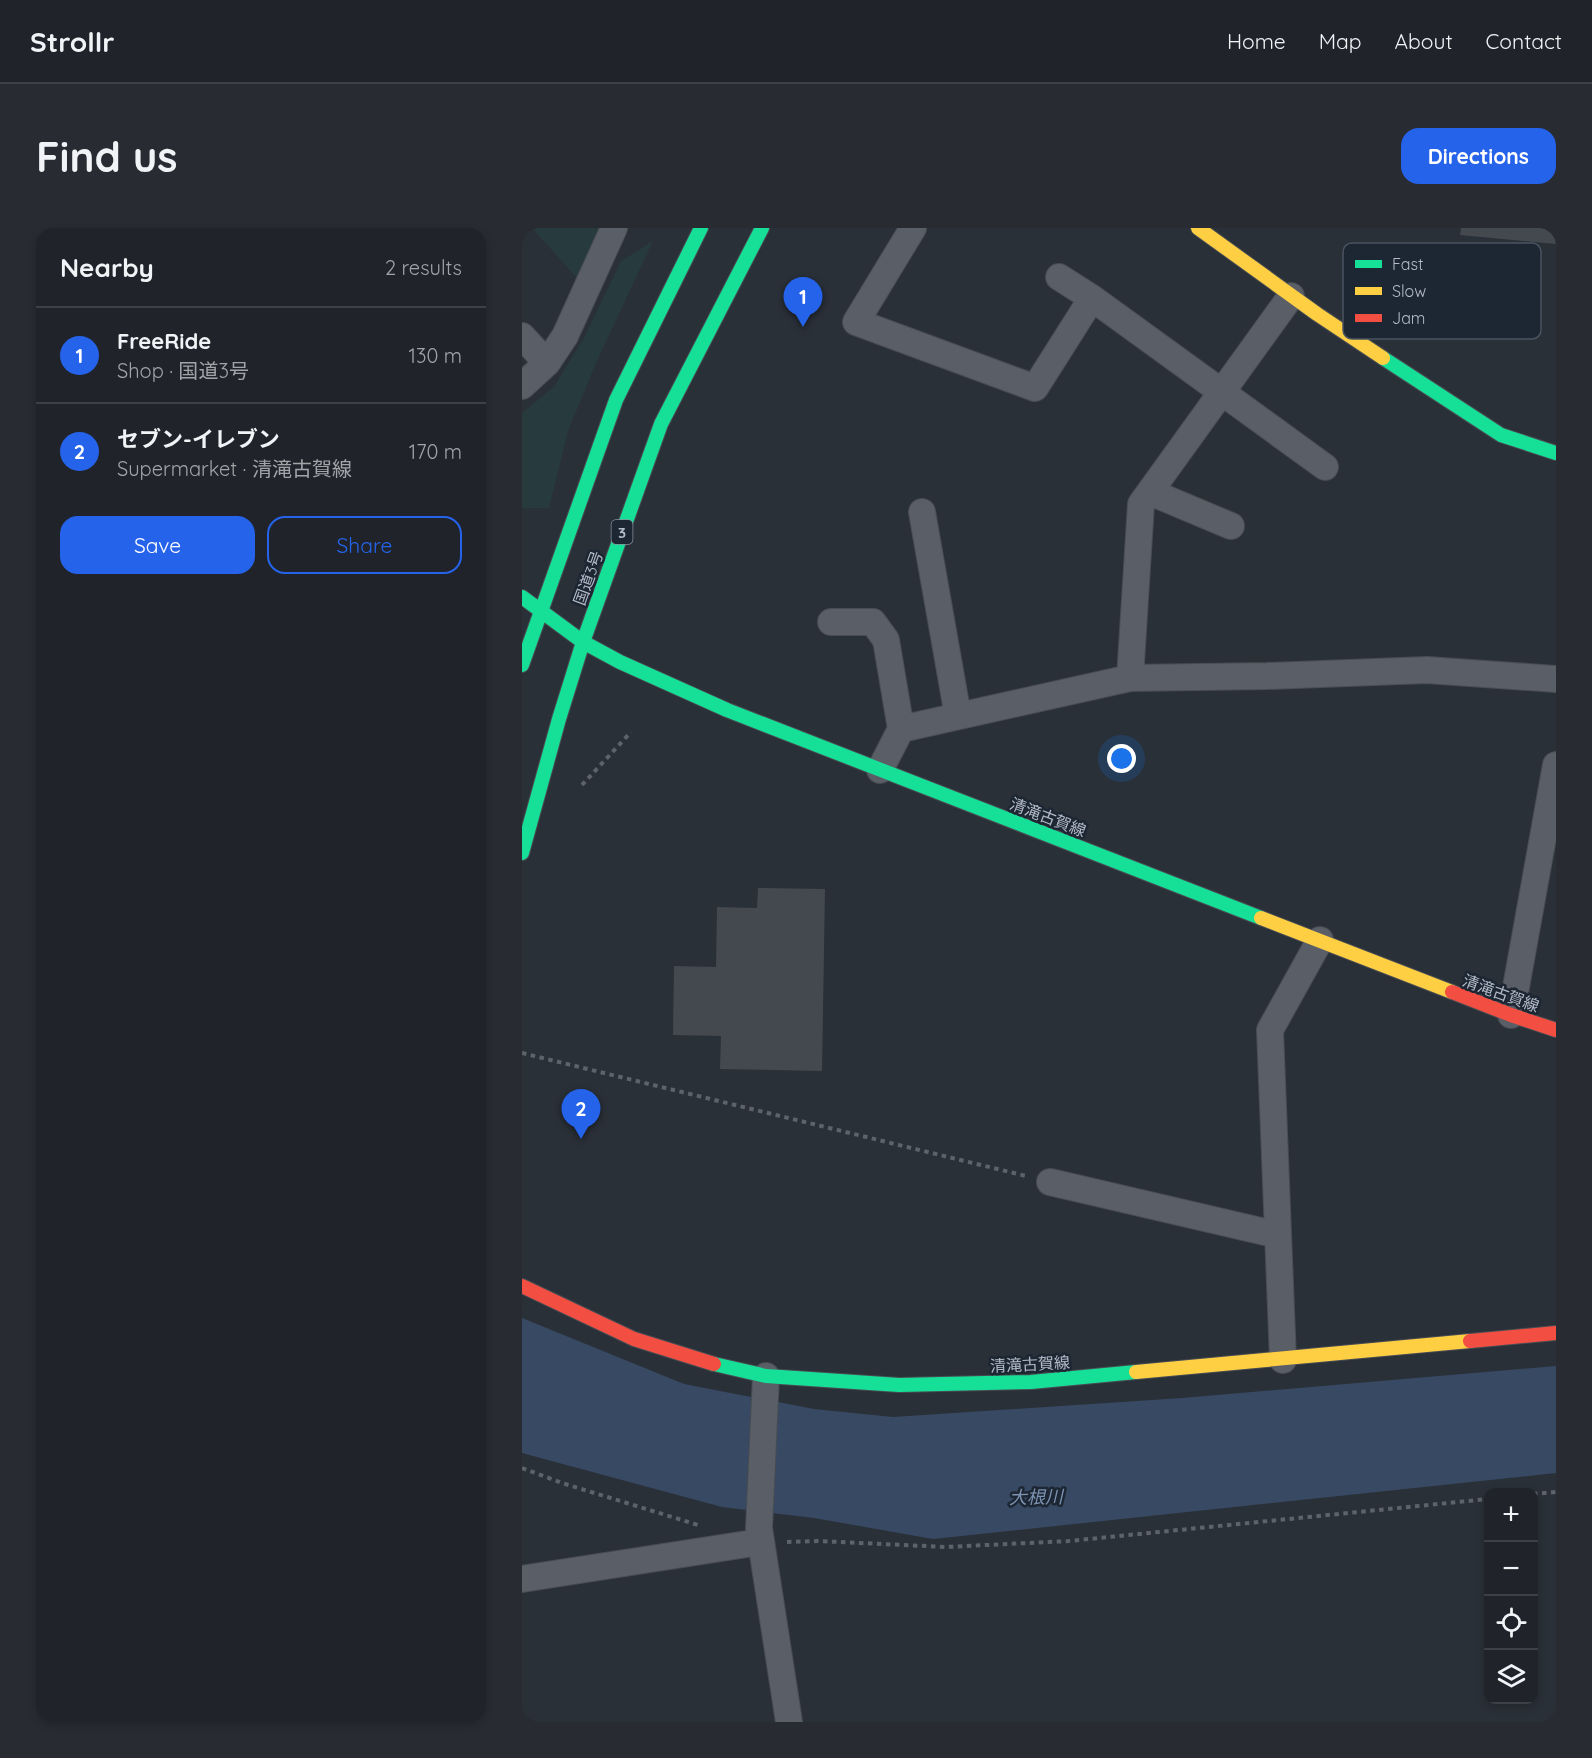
<!DOCTYPE html>
<html lang="en">
<head>
<meta charset="utf-8">
<style>
	body { margin:0; font-family:Quicksand,"Noto Sans JP",sans-serif; background:#282c32; color:#f1f3f6 }
	.controls { position:absolute; right:18px; bottom:18px; display:grid; overflow:hidden; border-radius:12px; box-shadow:0 3px 9px #0003 }
	.controls button { width:54px; height:54px; display:grid; place-items:center; padding:0; border:0; border-bottom:2px solid #3d4147; background:#20242a; color:#f1f3f6; font:30px sans-serif }
	.you { position:absolute; left:600px; top:531px; width:21px; height:21px; margin:-15px; border:4px solid #fff; border-radius:50%; background:#1a73e8; box-shadow:0 0 0 9px #1a73e833 }
	.badge { display:grid; place-items:center; width:39px; height:39px; border-radius:50%; background:#2563eb; color:#fff; font-size:20px; font-weight:700 }
	.pin { position:absolute; translate:-50% -50px; filter:drop-shadow(0 2px 3px #0008) }
	.pin::after { content:''; position:absolute; top:32px; width:21px; height:18px; background:inherit; clip-path:polygon(0 0,100% 0,50% 100%) }
	.list { margin:0; padding:0; list-style:none }
	h2 { display:flex; justify-content:space-between; align-items:center; height:78px; margin:0; padding:0 24px; font-size:26px }
	h2 small { font-size:20px; font-weight:400; color:#a2a4a8 }
	.list li { display:grid; grid-template-columns:39px 1fr auto; gap:18px; align-items:center; box-sizing:border-box; height:96px; padding:0 24px; border-top:2px solid #3d4147 }
	.list b { display:block; font-size:22px; white-space:nowrap }
	.list p { margin:0; font-size:20px; white-space:nowrap; color:#a2a4a8 }
	.list em { font-size:20px; font-style:normal; color:#a2a4a8 }
	.actions { display:flex; gap:12px; padding:18px 24px }
	.actions a { flex:1; padding:14px 0; border:2px solid #2563eb; border-radius:18px; text-align:center; font-size:21px; color:#2563eb }
	.actions .main { background:#2563eb; color:#fff }
	.icon { flex:none; width:33px; height:33px; fill:none; stroke:currentColor; stroke-width:2; stroke-linecap:round; stroke-linejoin:round }
	.map { position:relative; flex:none; width:1034px; height:1494px; overflow:hidden; border-radius:18px }
	header { display:flex; align-items:center; gap:36px; box-sizing:border-box; height:84px; padding:0 30px; background:#20242a; border-bottom:2px solid #3d4147 }
	header strong { font-size:28px }
	nav { display:flex; gap:33px; margin-inline-start:auto; font-size:21px }
	.intro { display:flex; align-items:center; justify-content:space-between; box-sizing:border-box; height:144px; padding:0 36px }
	h1 { margin:0; font-size:42px }
	.button { padding:15px 27px; border-radius:18px; background:#2563eb; color:#fff; font-size:21px; font-weight:700 }
	main { display:flex; gap:36px; padding:0 36px }
	aside { flex:1; background:#20242a; border-radius:18px; box-shadow:0 3px 9px #0003 }
	.map>svg:first-child { display:block }
	.green { fill:#273a3e }
	.water { fill:#384963 }
	.building { fill:#444950 }
	.lines { fill:none; stroke-linecap:round; stroke-linejoin:round }
	.street-casing { stroke:#484c53; stroke-width:28 }
	.fast-casing { stroke:#484c53; stroke-width:16 }
	.slow-casing { stroke:#484c53; stroke-width:16 }
	.jam-casing { stroke:#484c53; stroke-width:16 }
	.path { stroke:#5d636a; stroke-width:4; stroke-dasharray:4.5 4.5; stroke-linecap:butt }
	.street { stroke:#5a5e66; stroke-width:26 }
	.fast { stroke:#16e098; stroke-width:14 }
	.slow { stroke:#ffcf43; stroke-width:14 }
	.jam { stroke:#f24e42; stroke-width:14 }
	.labels { text-anchor:middle; dominant-baseline:central; stroke-width:5; stroke-linejoin:round; paint-order:stroke }
	.shield { fill:#1d2633; stroke:#878f9c; stroke-width:1.5 }
	.shield-label { font-size:15px; font-weight:bold; fill:#b4bcc9 }
	.street-label { font-size:16px; fill:#b4bcc9; stroke:#1d2633 }
	.water-label { font-size:18px; font-style:italic; fill:#7c92b1; stroke:#1d2633 }
	.key { fill:#1d2633; stroke:#4a5360; stroke-width:1.5 }
	.key-label { font-size:16px; fill:#b4bcc9 }
</style>
</head>
<body>
<header>
<strong>Strollr</strong>
<nav><a>Home</a><a>Map</a><a>About</a><a>Contact</a></nav>
</header>
<div class="intro"><h1>Find us</h1><a class="button">Directions</a></div>
<main>
<aside>
<h2>Nearby<small>2 results</small></h2>
<ul class="list">
<li><span class="badge">1</span><div><b>FreeRide</b><p>Shop · 国道3号</p></div><em>130 m</em></li>
<li><span class="badge">2</span><div><b>セブン-イレブン</b><p>Supermarket · 清滝古賀線</p></div><em>170 m</em></li>
</ul>
<div class="actions"><a class="main">Save</a><a>Share</a></div>
</aside>
<div class="map">
<svg width="1034" height="1494" viewBox="0 0 1034 1494">
	<rect width="100%" height="100%" fill="#2a3038"/>
	<path class="green" d="M10,0h69l-24,50z
		M131,13l-57,122 -28,68 -19,77h-27v-95l32,-26 31,-51 36,-75z"/>
	<path class="water" d="M0,1090l162,66 130,25 79,8 289,-19 374,-32v107l-623,66 -119,-21 -92,-11 -200,-54z"/>
	<path class="building" d="M939,0h95v16l-96,-9z
		M236,660l67,1 -3,182 -102,-2 1,-33 -48,-1 1,-69 42,1 1,-60 40,1z"/>
	<g class="lines">
		<defs>
			<path id="street" d="M391,0l-57,94 179,66 57,-90 -33,-21
				M570,70l233,169
				M0,108l25,27 -25,23
				M25,135l18,-27 49,-108
				M628,264l81,34
				M400,284l36,204
				M309,394h42l13,18 15,89
				M608,450l11,-174 150,-208
				M358,542l21,-41 229,-51 137,-2 160,-6 129,9
				M989,787l45,-250
				M528,954l228,53
				M761,1132l-13,-330 50,-90
				M244,1148l-7,152 30,194
				M0,1351l238,-37"/>
			<path id="fast" d="M861,130l118,77 55,18
				M0,369l61,45 37,20 107,48 534,208
				M0,437l94,-265 85,-172
				M0,625l37,-134 24,-77 78,-218 101,-196
				M192,1136l52,12 133,9 132,-3 105,-10"/>
			<path id="slow" d="M676,0l119,86 66,44
				M739,690l191,74
				M614,1144l334,-31"/>
			<path id="jam" d="M930,764l59,23 45,15
				M0,1058l112,53 80,25
				M948,1113l86,-8"/>
		</defs>
		<use href="#street" class="street-casing"/>
		<use href="#fast" class="fast-casing"/>
		<use href="#slow" class="slow-casing"/>
		<use href="#jam" class="jam-casing"/>
		<path class="path" d="M60,557l49,-53
			M0,825l504,123
			M0,1240l40,15 136,42
			M1011,1266l23,-2
			M265,1314l31,-1 128,6 123,-6 419,-42"/>
		<use href="#street" class="street"/>
		<use href="#fast" class="fast"/>
		<use href="#slow" class="slow"/>
		<use href="#jam" class="jam"/>
	</g>
	<g class="labels">
		<rect class="shield" x="89.5" y="292" width="21" height="24" rx="4.5"/>
		<g class="shield-label">
			<text x="100" y="304">3</text>
		</g>
		<g class="street-label">
			<text transform="translate(66 350) rotate(-70)">国道3号</text>
			<text transform="translate(526 589) rotate(21)">清滝古賀線</text>
			<text transform="translate(979 765) rotate(20)">清滝古賀線</text>
			<text transform="translate(508 1136) rotate(-3)">清滝古賀線</text>
		</g>
		<g class="water-label">
			<text transform="translate(514 1269) rotate(-1)">大根川</text>
		</g>
	</g>
	<rect x="821" y="15" width="198" height="96" rx="9" class="key"/>
	<rect x="833" y="32" width="27" height="8" fill="#16e098"/>
	<rect x="833" y="59" width="27" height="8" fill="#ffcf43"/>
	<rect x="833" y="86" width="27" height="8" fill="#f24e42"/>
	<g class="key-label">
		<text x="870" y="42">Fast</text>
		<text x="870" y="69">Slow</text>
		<text x="870" y="96">Jam</text>
	</g>
</svg>
<div class="controls">
<button>+</button>
<button>−</button>
<button><svg class="icon" aria-label="locate" viewBox="0 0 24 24"><circle cx="12" cy="12" r="6"/><path d="M12 2v4M12 18v4M2 12h4M18 12h4"/></svg></button>
<button><svg class="icon" aria-label="layers" viewBox="0 0 24 24"><path d="M12 4l9 5-9 5-9-5zM3 14l9 5 9-5"/></svg></button>
</div>
<div class="you"></div>
<div class="pin badge" style="left:281px;top:99px">1</div>
<div class="pin badge" style="left:59px;top:911px">2</div>
</div>
</main>
</body>
</html>
